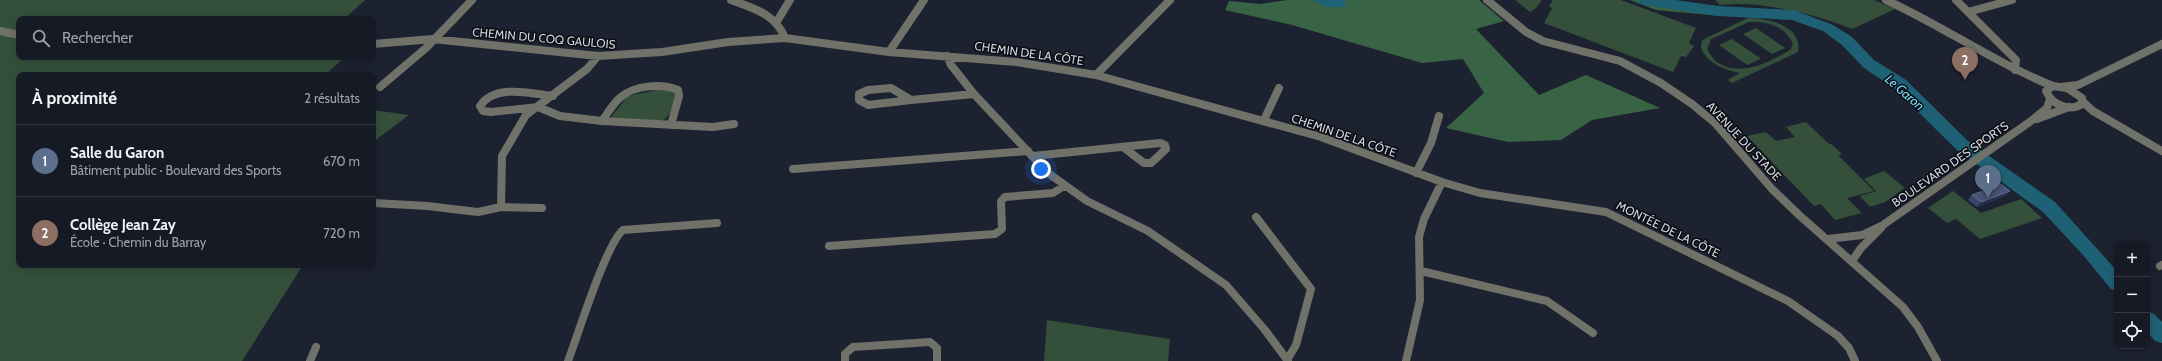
<!DOCTYPE html>
<html lang="fr">
<head>
<meta charset="utf-8">
<style>
	body { margin:0; font-family:Cabin,sans-serif; background:#232732; color:#f1f3f6 }
	.controls { position:absolute; right:12px; bottom:12px; display:grid; overflow:hidden; border-radius:8px; box-shadow:0 2px 10px #0003 }
	.controls button { width:36px; height:36px; display:grid; place-items:center; padding:0; border:0; border-bottom:1px solid #353842; background:#161a25; color:#f1f3f6; font:20px sans-serif }
	.you { position:absolute; left:1041px; top:169px; width:14px; height:14px; margin:-10px; border:3px solid #fff; border-radius:50%; background:#1a73e8; box-shadow:0 0 0 6px #1a73e833 }
	.badge { display:grid; place-items:center; width:26px; height:26px; border-radius:50%; background:#1a73e8; color:#fff; font-size:13px; font-weight:700 }
	.pin { position:absolute; translate:-50% -33px; filter:drop-shadow(0 1px 2px #0008) }
	.pin::after { content:''; position:absolute; top:21px; width:14px; height:12px; background:inherit; clip-path:polygon(0 0,100% 0,50% 100%) }
	.list { margin:0; padding:0; list-style:none }
	h2 { display:flex; justify-content:space-between; align-items:center; height:52px; margin:0; padding:0 16px; font-size:17px }
	h2 small { font-size:13px; font-weight:400; color:#9ea1a7 }
	.list li { display:grid; grid-template-columns:26px 1fr auto; gap:12px; align-items:center; box-sizing:border-box; height:72px; padding:0 16px; border-top:1px solid #353842 }
	.list b { display:block; font-size:15px; white-space:nowrap }
	.list p { margin:0; font-size:13px; white-space:nowrap; color:#9ea1a7 }
	.list em { font-size:13px; font-style:normal; color:#9ea1a7 }
	.icon { flex:none; width:22px; height:22px; fill:none; stroke:currentColor; stroke-width:2; stroke-linecap:round; stroke-linejoin:round }
	.map { position:relative; flex:none; width:2162px; height:361px; overflow:hidden }
	.search { position:absolute; background:#161a25; box-shadow:0 2px 10px #0003; left:16px; top:16px; width:360px; height:44px; display:flex; align-items:center; gap:10px; box-sizing:border-box; padding:0 14px; border-radius:8px; color:#9ea1a7; font-size:15px }
	.panel { position:absolute; background:#161a25; box-shadow:0 2px 10px #0003; left:16px; top:72px; width:360px; height:196px; border-radius:8px }
	.map>svg:first-child { display:block }
	.green { fill:#34503b; fill-rule:evenodd }
	.forest { fill:#386344 }
	.water { fill:#1f6174 }
	.lines { fill:none; stroke-linecap:round; stroke-linejoin:round }
	.river { fill:#1f6174; fill-rule:evenodd }
	.street { stroke:#707169; stroke-width:8 }
	.wall { fill:#39446a }
	.shaded-wall { fill:#27304e }
	.building { fill:#495477; stroke:#5e6887 }
	.labels { text-anchor:middle; dominant-baseline:central; stroke-width:3; stroke-linejoin:round; paint-order:stroke }
	.street-label { font-size:12px; fill:#d2d6e0; stroke:#0a0c12 }
	.water-label { font-size:13px; font-style:italic; fill:#7adcfa; stroke:#0a0c12 }
</style>
</head>
<body>
<div class="map">
<svg width="2162" height="361" viewBox="0 0 2162 361">
	<rect width="100%" height="100%" fill="#1d2231"/>
	<path class="green" d="M0,0h365l-21,19h-325v38h326l-20,18h-306v190h284l-61,96h-242z
		M1515,0h27l-6,8 -6,4z
		M1553,0h68l75,28 -7,15 5,3 -8,11 -5,-1 -8,16 -129,-49 8,-15 -3,-2z
		M1715,0h159l21,9 -43,20c-37,-15 -92,-29 -132,-24z
		M1748,18c20,0 55,8 50,34l-66,31 -4,-3 12,-7c-15,-3 -32,-9 -39,-25l1,-8zM1749,22c19,-1 37,5 44,22l-2,5c-24,16 -67,35 -84,0l4,-10z
		M1756,28l29,20 -13,6 -29,-20z
		M1732,39l28,19v1l-13,6 -28,-20z
		M661,89l13,2c4,12 -4,27 -15,31l-44,-3 -4,-2 17,-21z
		M373,110l36,5 -36,27z
		M1806,122l23,22h2l11,10 -4,1 36,36 -27,7 15,15 -27,7 -14,-16 -7,2 -67,-70 19,-4 10,9 19,-4 -9,-10z
		M1884,171l21,17 -20,14 -15,5 -10,-11 16,-5 -12,-12z
		M1953,191l28,22 40,-14 21,19 -62,21 -24,-20 -9,4 -19,-15z
		M1047,320l123,19 -2,22h-124z"/>
	<path class="forest" d="M1287,0h192l25,21 -28,8 63,66 47,-20 74,33 -68,12 -31,20 -53,2 -62,-14 38,-35 -21,-34 -41,4 -130,-38 -67,-15 4,-9 31,3z
		M1630,0h43l44,6 5,10 -66,-6z"/>
	<path class="water" d="M1312,0h31l4,7h-20z"/>
	<g class="lines">
		<path class="river" d="M1638,0h37l42,6 77,4 39,15 19,12 22,23 32,20 63,62 86,60 62,69v20l-6,-2 -28,-34 -40,-43 -86,-62 -63,-62 -30,-20 -22,-23 -19,-14 -31,-11 -75,-4 -72,-11 -5,-2z
			M2147,311l7,3 8,8v21l-7,-2 -8,-9z"/>
		<path class="street" d="M731,0c22,8 45,14 54,38
			M1487,0l39,32 17,9 77,20 41,22 31,21 23,19 57,66 27,26 104,92 15,20 19,34
			M1886,0c57,26 109,63 167,86
			M1956,0l60,60 -1,10
			M1968,12l44,-12
			M776,23l14,-23
			M0,31l19,4
			M373,44l60,-5 165,17 64,-4 66,-10 57,-4 104,14 127,10 80,13 225,62 121,45 38,11 126,19 182,89 50,35 11,12 6,13
			M889,52l35,-52
			M947,56l4,9 23,29 74,79 39,28 61,30 78,54 39,45 23,31
			M1096,75l74,-75
			M2053,86l14,2 15,10v6c-13,8 -30,1 -36,-13z
			M380,87l46,-39 46,-48
			M2061,87l17,-2 84,-41
			M891,88l20,12 -43,5 -9,-5v-6l9,-4z
			M553,96c-23,-3 -58,-12 -73,10l3,5 8,1 47,-5 22,9 42,5 111,6 21,-3
			M911,100l63,-6
			M2083,102l10,9 69,40
			M2037,119l32,-12
			M1264,120l15,-32
			M602,121c6,-8 11,-18 19,-24 14,-12 41,-14 57,-7l1,6 -8,29
			M1033,156l127,-13 5,2 1,4 -15,14h-7l-21,-16
			M793,169l235,-18
			M1416,173l15,-30 8,-27
			M374,203l53,3 51,6 23,-5 41,1
			M501,207l1,-51 24,-41 61,-46 11,-13
			M1256,217l55,72 -15,56 -9,15
			M1828,239l34,-4 21,-10 148,-104 16,-13 3,-9
			M829,246l166,-12 7,-5 -1,-28 4,-4 48,-4 11,-7
			M1852,261l9,-13 20,-20
			M2160,266l2,-1
			M1421,271l126,30 46,32
			M310,361l6,-14
			M568,361c10,-26 38,-117 55,-131l94,-7
			M845,361v-7l8,-7 77,-5 7,6v13
			M1406,361l14,-61 -1,-63 5,-18 18,-37"/>
	</g>
	<path class="wall" d="M2010,191l-4,5 -29,11 -9,-7 4,-5z"/>
	<path class="shaded-wall" d="M2010,191l-4,5 -29,11 4,-5z"/>
	<path class="building" d="M2001,184l9,7 -29,11 -9,-7z"/>
	<g class="labels">
		<g class="street-label">
			<text transform="translate(544 38) rotate(5)">CHEMIN DU COQ GAULOIS</text>
			<text transform="translate(1029 53) rotate(8)">CHEMIN DE LA CÔTE</text>
			<text transform="translate(1344 135) rotate(19)">CHEMIN DE LA CÔTE</text>
			<text transform="translate(1744 141) rotate(47)">AVENUE DU STADE</text>
			<text transform="translate(1950 164) rotate(-35)">BOULEVARD DES SPORTS</text>
			<text transform="translate(1668 229) rotate(26)">MONTÉE DE LA CÔTE</text>
		</g>
		<g class="water-label">
			<text transform="translate(1905 92) rotate(41)">Le Garon</text>
		</g>
	</g>
</svg>
<div class="controls">
<button>+</button>
<button>−</button>
<button><svg class="icon" aria-label="locate" viewBox="0 0 24 24"><circle cx="12" cy="12" r="6"/><path d="M12 2v4M12 18v4M2 12h4M18 12h4"/></svg></button>
</div>
<div class="you"></div>
<div class="pin badge" style="left:1988px;top:198px;background:#5c6f8a">1</div>
<div class="pin badge" style="left:1965px;top:80px;background:#8d6e63">2</div>
<div class="search"><svg class="icon" aria-label="search" viewBox="0 0 24 24"><circle cx="10" cy="10" r="6"/><path d="M15 15l6 6"/></svg>Rechercher</div>
<section class="panel">
<h2>À proximité<small>2 résultats</small></h2>
<ul class="list">
<li><span class="badge" style="background:#5c6f8a">1</span><div><b>Salle du Garon</b><p>Bâtiment public · Boulevard des Sports</p></div><em>670 m</em></li>
<li><span class="badge" style="background:#8d6e63">2</span><div><b>Collège Jean Zay</b><p>École · Chemin du Barray</p></div><em>720 m</em></li>
</ul>
</section>
</div>
</body>
</html>
